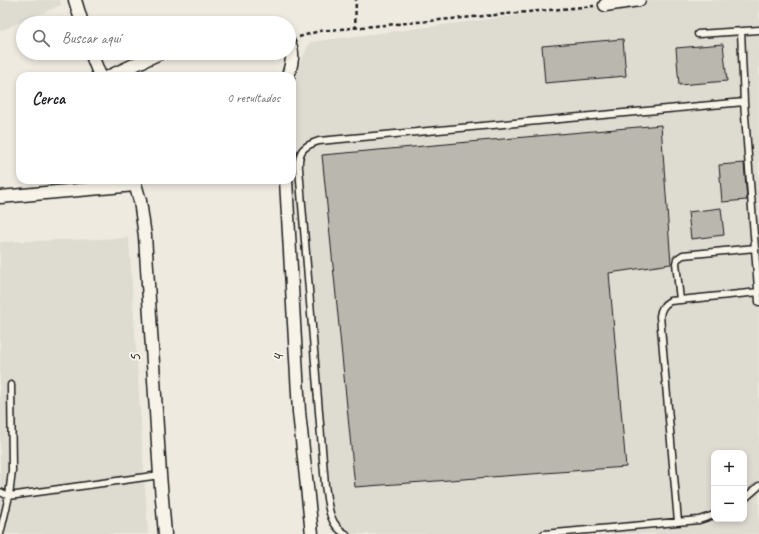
<!DOCTYPE html>
<html lang="es">
<head>
<meta charset="utf-8">
<style>
	body { margin:0; font-family:Caveat,sans-serif; background:#f6f6f6; color:#202124 }
	.controls { position:absolute; right:12px; bottom:12px; display:grid; overflow:hidden; border-radius:8px; box-shadow:0 2px 6px #0003 }
	.controls button { width:36px; height:36px; display:grid; place-items:center; padding:0; border:0; border-bottom:1px solid #e0e0e0; background:#fff; color:#202124; font:20px sans-serif }
	.list { margin:0; padding:0; list-style:none }
	h2 { display:flex; justify-content:space-between; align-items:center; height:52px; margin:0; padding:0 16px; font-size:17px }
	h2 small { font-size:13px; font-weight:400; color:#757577 }
	.icon { flex:none; width:22px; height:22px; fill:none; stroke:currentColor; stroke-width:2; stroke-linecap:round; stroke-linejoin:round }
	.map { position:relative; flex:none; width:759px; height:534px; overflow:hidden }
	.search { position:absolute; background:#fff; box-shadow:0 2px 6px #0003; left:16px; top:16px; width:280px; height:44px; display:flex; align-items:center; gap:10px; box-sizing:border-box; padding:0 14px; border-radius:22px; color:#757577; font-size:15px }
	.panel { position:absolute; background:#fff; box-shadow:0 2px 6px #0003; left:16px; top:72px; width:280px; height:112px; border-radius:12px }
	.map>svg:first-child { display:block }
	.built { fill:#dedbd1; fill-rule:evenodd }
	.building { fill:#bab7af; stroke:#1c1c1c }
	.lines { fill:none; stroke-linecap:round; stroke-linejoin:round }
	.service-casing { stroke:#1c1c1c; stroke-width:9 }
	.minor-casing { stroke:#1c1c1c; stroke-width:15 }
	.path { stroke:#1c1c1c; stroke-width:2.5; stroke-dasharray:4 3; stroke-linecap:butt }
	.service { stroke:#f7f3e8; stroke-width:6 }
	.minor { stroke:#f7f3e8; stroke-width:12 }
	.labels { text-anchor:middle; dominant-baseline:central; stroke-width:4; stroke-linejoin:round; paint-order:stroke }
	.street-label { font-size:17px; fill:#1c1c1c; stroke:#f7f3e8 }
</style>
</head>
<body>
<div class="map">
<svg width="759" height="534" viewBox="0 0 759 534">
	<rect width="100%" height="100%" fill="#eeeae0"/>
	<filter id="ink" filterUnits="userSpaceOnUse"><feTurbulence type="fractalNoise" baseFrequency=".025" numOctaves="2"/><feDisplacementMap in="SourceGraphic" scale="8" xChannelSelector="R" yChannelSelector="G"/><feConvolveMatrix kernelMatrix="1 2 1 2 8 2 1 2 1" color-interpolation-filters="sRGB"/></filter>
	<g filter="url(#ink)">
		<path class="built" d="M0,0h60l1,5 -61,26z
			M639,0h120v534h-424l-43,-361v-93l18,-38zM714,453h30v66h-30z
			M129,238l19,296h-148v-292z"/>
		<path class="building" d="M623,39l3,37 -81,7 -3,-37z
			M723,44l4,37 -48,4 -3,-37z
			M661,125l10,139 -62,9 17,194 -271,20 -33,-332z
			M744,163l3,37 -25,2 -3,-37z
			M721,208l3,27 -33,4 -3,-27z"/>
		<g class="lines">
			<defs>
				<path id="service" d="M741,31l3,71 15,200
					M698,34l61,-4
					M680,300l-4,-37 1,-4 6,-4 72,-7
					M0,492l9,4 151,-21
					M744,499l15,-13
					M678,522l-18,-206c1,-7 3,-11 10,-15l89,-9
					M0,534l9,-38 3,-26 -1,-85
					M346,534c-18,-9 -18,-31 -21,-49l-26,-317c-1,-17 4,-22 20,-27l425,-39
					M544,534l155,-14 15,-5"/>
				<path id="minor" d="M75,0l7,23
					M605,5l34,-5
					M91,53l9,23
					M110,76l50,-23
					M288,76c3,-10 7,-23 1,-33
					M134,180l6,21 5,35 15,239 5,59
					M286,180l13,232 13,122
					M0,197l135,-12"/>
			</defs>
			<use href="#service" class="service-casing"/>
			<use href="#minor" class="minor-casing"/>
			<path class="path" d="M355,29l1,-29
				M299,37l20,-6 275,-25"/>
			<use href="#service" class="service"/>
			<use href="#minor" class="minor"/>
		</g>
	</g>
	<g class="labels">
		<g class="street-label">
			<text transform="translate(135 358) rotate(-94)">5</text>
			<text transform="translate(278 358) rotate(-93)">4</text>
		</g>
	</g>
</svg>
<div class="controls">
<button>+</button>
<button>−</button>
</div>
<div class="search"><svg class="icon" aria-label="search" viewBox="0 0 24 24"><circle cx="10" cy="10" r="6"/><path d="M15 15l6 6"/></svg>Buscar aquí</div>
<section class="panel">
<h2>Cerca<small>0 resultados</small></h2>
<ul class="list">
</ul>
</section>
</div>
</body>
</html>
